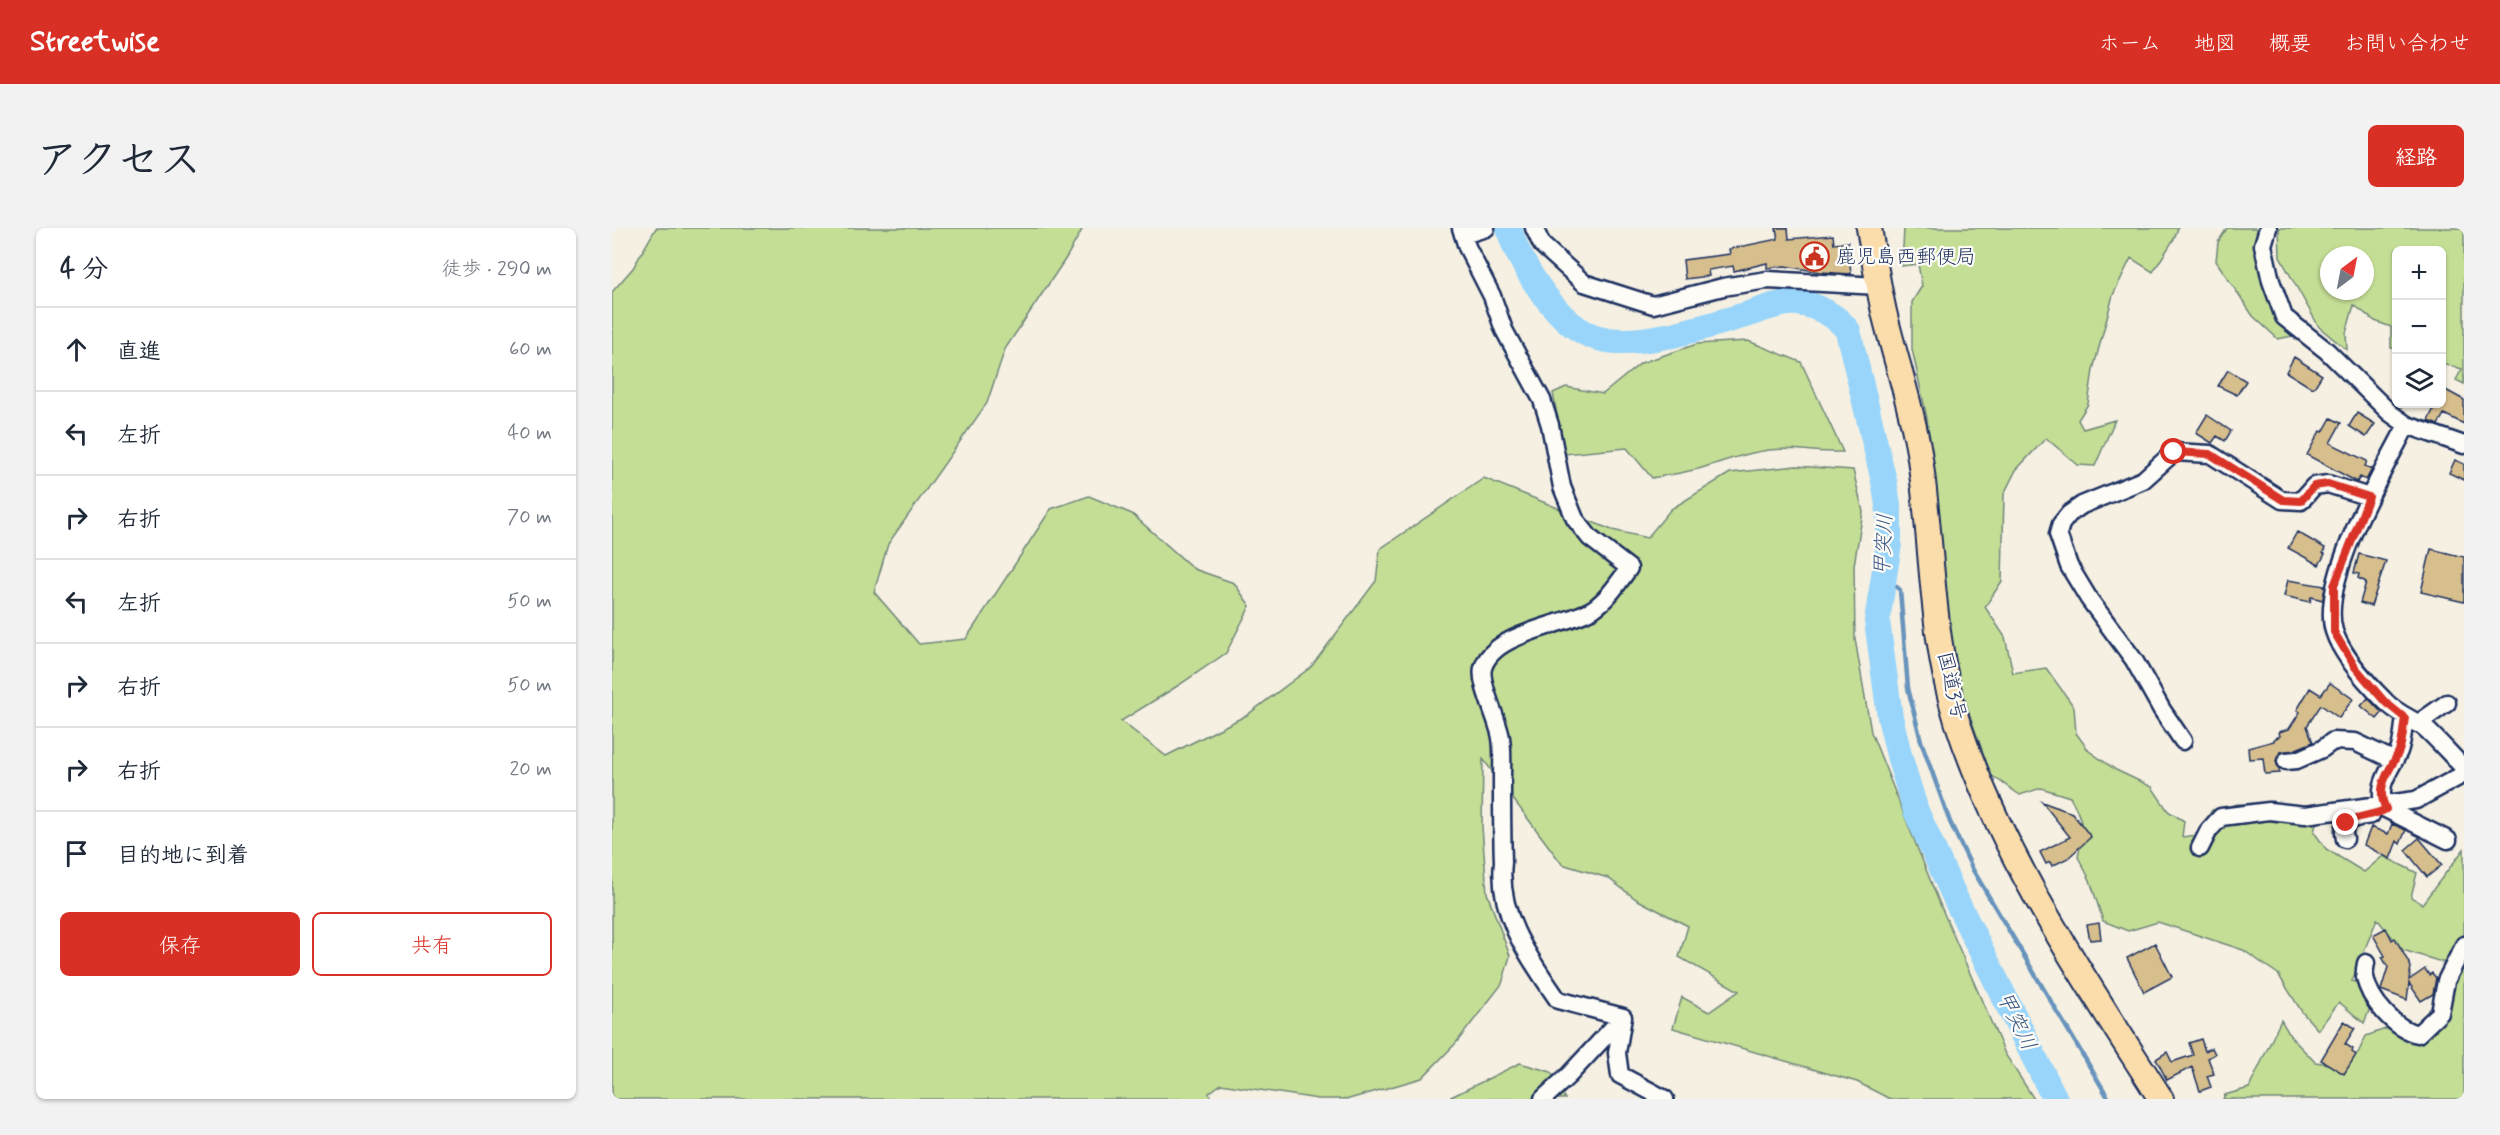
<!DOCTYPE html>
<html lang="ja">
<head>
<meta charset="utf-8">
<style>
	body { margin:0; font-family:Mynerve,"Klee One",sans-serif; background:#f2f2f3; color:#1f2937 }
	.controls { position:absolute; right:18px; top:18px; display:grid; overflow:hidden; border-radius:9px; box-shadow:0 2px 4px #0004 }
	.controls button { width:54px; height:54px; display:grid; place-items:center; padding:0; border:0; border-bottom:2px solid #e0e1e3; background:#fff; color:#1f2937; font:30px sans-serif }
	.compass { position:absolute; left:1708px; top:18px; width:54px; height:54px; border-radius:50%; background:#fff; box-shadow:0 2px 4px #0004; rotate:32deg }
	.stop { position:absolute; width:18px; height:18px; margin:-14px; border:4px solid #d93025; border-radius:50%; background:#fff }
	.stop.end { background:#d93025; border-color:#fff; box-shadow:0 2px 6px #0008 }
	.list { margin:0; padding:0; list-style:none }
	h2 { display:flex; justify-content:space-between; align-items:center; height:78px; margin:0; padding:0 24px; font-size:26px }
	h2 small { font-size:20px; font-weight:400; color:#747a83 }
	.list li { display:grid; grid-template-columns:39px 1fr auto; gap:18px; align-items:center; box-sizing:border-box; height:84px; padding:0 24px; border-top:2px solid #e0e1e3 }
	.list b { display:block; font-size:22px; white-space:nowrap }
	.list em { font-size:20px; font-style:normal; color:#747a83 }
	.actions { display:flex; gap:12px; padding:18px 24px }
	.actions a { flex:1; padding:14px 0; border:2px solid #d93025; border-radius:9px; text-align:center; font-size:21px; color:#d93025 }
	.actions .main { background:#d93025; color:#fff }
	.icon { flex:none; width:33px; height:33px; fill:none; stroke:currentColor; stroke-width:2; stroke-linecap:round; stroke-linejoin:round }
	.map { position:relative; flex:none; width:1852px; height:871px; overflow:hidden; border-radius:9px }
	header { display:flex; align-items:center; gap:36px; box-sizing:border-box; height:84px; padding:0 30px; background:#d93025; color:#fff }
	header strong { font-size:28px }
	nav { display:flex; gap:33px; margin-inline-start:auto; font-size:21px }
	.intro { display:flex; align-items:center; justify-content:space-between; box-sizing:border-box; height:144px; padding:0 36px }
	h1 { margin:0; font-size:42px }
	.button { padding:15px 27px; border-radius:9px; background:#d93025; color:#fff; font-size:21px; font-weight:700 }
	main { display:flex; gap:36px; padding:0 36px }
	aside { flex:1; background:#fff; border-radius:9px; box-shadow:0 2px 4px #0004 }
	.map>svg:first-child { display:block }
	.green { fill:#c5de95; stroke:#70867a; stroke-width:1.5; fill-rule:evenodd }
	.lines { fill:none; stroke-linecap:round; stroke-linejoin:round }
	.stream { stroke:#6793bc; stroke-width:4.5 }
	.river { stroke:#99d5fa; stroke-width:26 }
	.building { fill:#d7be8d; stroke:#1b2f5e; stroke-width:1.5 }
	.minor-casing { stroke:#1b2f5e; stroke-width:21 }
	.highway-casing { stroke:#1b2f5e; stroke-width:28 }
	.minor { stroke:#fdfcf7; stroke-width:16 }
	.highway { stroke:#fbddab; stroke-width:24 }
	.route { stroke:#d93025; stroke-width:8 }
	.labels { text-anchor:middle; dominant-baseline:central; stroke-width:4.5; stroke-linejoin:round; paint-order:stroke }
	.poi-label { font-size:20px; fill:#1b2f5e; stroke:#fdfcf7; text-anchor:start }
	.street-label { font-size:20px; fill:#1b2f5e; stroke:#fdfcf7 }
	.water-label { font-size:21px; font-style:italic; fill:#3a5885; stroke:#fdfcf7 }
</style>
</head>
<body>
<header>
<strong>Streetwise</strong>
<nav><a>ホーム</a><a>地図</a><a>概要</a><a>お問い合わせ</a></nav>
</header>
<div class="intro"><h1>アクセス</h1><a class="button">経路</a></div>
<main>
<aside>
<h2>4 分<small>徒歩 · 290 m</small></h2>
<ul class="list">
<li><svg class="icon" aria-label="ahead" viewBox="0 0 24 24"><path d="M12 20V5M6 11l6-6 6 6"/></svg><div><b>直進</b></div><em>60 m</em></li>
<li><svg class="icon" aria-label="left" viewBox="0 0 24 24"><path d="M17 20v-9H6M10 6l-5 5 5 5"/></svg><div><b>左折</b></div><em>40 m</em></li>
<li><svg class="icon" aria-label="right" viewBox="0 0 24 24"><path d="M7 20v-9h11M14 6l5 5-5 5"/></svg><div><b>右折</b></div><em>70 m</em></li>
<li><svg class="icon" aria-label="left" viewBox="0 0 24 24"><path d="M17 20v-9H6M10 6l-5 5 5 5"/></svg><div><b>左折</b></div><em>50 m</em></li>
<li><svg class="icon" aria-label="right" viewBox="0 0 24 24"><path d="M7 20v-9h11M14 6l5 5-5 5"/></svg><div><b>右折</b></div><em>50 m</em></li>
<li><svg class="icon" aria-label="right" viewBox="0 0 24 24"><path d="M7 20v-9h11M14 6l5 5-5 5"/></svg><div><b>右折</b></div><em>20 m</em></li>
<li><svg class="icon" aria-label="arrive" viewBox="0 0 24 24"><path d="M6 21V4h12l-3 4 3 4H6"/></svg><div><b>目的地に到着</b></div></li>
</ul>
<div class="actions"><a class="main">保存</a><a>共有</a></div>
</aside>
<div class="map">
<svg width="1852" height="871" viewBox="0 0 1852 871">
	<rect width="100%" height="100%" fill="#f5f0e2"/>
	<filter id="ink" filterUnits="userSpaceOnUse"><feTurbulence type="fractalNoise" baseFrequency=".0167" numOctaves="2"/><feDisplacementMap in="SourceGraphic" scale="12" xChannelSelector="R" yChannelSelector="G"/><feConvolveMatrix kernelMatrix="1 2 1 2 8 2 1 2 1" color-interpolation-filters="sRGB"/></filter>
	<g filter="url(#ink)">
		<path class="green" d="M44,0h427l-17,30 -61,91 -18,54 -99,141 -14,48 45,52 47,-5 85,-130 38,-13 43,18 62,55 40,14 16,23 -24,47 -47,32 -58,36 45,35 81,-41 64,-48 65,-86 4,-32 104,-71 128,52 35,8 24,-29 59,-36 66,-7 57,4 10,42 -9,53 1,74 16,93 68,170 66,152 29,45h-144l-33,-17 -184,-54 9,-31 27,15 30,-21 -60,-34 9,-31 -52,-27 -28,-21 -46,-14 -79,-105 -1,68 5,66 23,63 -8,28 -46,59 -34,35 -73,21h-31l-97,-15 -12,9 2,6h-599v-807l21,-24z
			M1292,0h274l-4,11 -21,33 -22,-14 -18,37 -20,75 -5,34 -10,16 5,9 32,-9 -20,46 -17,-1 -32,-27 -30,32 -12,24 -2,87 -17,26 20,30 8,36 33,-5 28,39 2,26 13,18 27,19 36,17 16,24 16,10 -2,16 15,-2 15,-25 26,-6 82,5 -6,23 12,17 38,23 19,-16 34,17 -6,24 11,7 42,-55v250h-241l2,-4 24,-7 32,-68 10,17 24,25 21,3 22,-12 8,-17 22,-8 27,-1 22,-15 8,-49 -42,-13 -26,-31 -25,62 19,6 4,9 -11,27 -25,-21 -21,28 -16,-18 -24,-38 -35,-24 -85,-28 -30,9 -25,-10 -13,-41 -12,-23c6,-27 6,-36 -8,-60l-29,-9 -21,7 -29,-20 -26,-73 -12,-51 -26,-233 -15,-69v-47l10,-16 -4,-22 -16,2z
			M1615,0h32c-5,49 10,69 38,107l-19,4 -25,-23 -37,-55 2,-19z
			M1667,0h185v156l-8,-4 6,-11 -20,-6v-113h-46v99l-5,-1v-21l-16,-6 -21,-16 -8,28 1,17 -28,-23 -39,-70zM1717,27h36v36h-36z
			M1136,113l53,21 42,90c-25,1 -49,-5 -74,-2 -25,3 -47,12 -71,19 -15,4 -31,6 -46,9l-25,-30 -63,6 -11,-61 13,-6 37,7 38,-31 56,-19z
			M908,835l31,9 14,27h-118z"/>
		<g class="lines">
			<path class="stream" d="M1271,347l17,15 8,98 13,53 29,81 23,48 136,229"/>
			<path class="river" d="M897,0c6,24 21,48 36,68 15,19 32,38 57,43 41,9 107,-14 147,-25 14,-5 34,-13 49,-11 18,2 40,13 50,28l36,150 5,30v33l-12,77 13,96 10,42 16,52 41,91 98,197"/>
		</g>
		<path class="building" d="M1164,0h12l1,11 44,-4 1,9 14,-2 3,32 -30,-2 -36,-6 -18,2v-5l-33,8 -1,-5 -25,4 1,6 -24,3 -2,-19 47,-6 -1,-5 49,-10z
			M1682,129l28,18 -7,11 -3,2 -26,-16z
			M1616,142l18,11 -9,14 -19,-9z
			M1830,160l22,12v24l-20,-10 -6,11 -10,-4 6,-13 -9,-4h17z
			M1745,185l18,11 -9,13 -17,-11z
			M1595,187l24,16 -6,10 -8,-5 -5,7 -16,-10z
			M1719,190l10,5 -11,20 37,18 -2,5 7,3 -6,11 -6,-3 -3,5 -50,-27 13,-24 3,1z
			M1843,232l9,4v16l-15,-7z
			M1685,304l28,16 -2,5 2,1 -6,11 -31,-17z
			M1819,321l33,8v45l-43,-10z
			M1747,326l27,7 -15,45 -11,-3 6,-21 -8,-4 1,-4 -5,-1z
			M1676,352l37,6 -2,14 -12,-3 -1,5 -26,-6z
			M1718,455l23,16 -14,19 -18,-13 -14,21 6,16 -19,8 -14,2 -4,9 4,12 -15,1 -2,-16 -14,1 -1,-11 26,-7v-2l6,-3 -1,-4 10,-3 11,-17 -3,-2 13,-22 11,7z
			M1756,470l14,15 -5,6 -16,-13z
			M1430,574l30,11 19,24 -23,21 -16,8 -2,-4 -4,2 -6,-12 30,-15z
			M1780,596l14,6 -6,14 -3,-3 -7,18 -26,-14 7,-18 17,7z
			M1807,610l23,27 -15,12 -22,-27z
			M1487,695l2,16 -11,1 -3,-15z
			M1774,700l6,12 3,-2 16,29 -2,13 16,-11 4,6 3,-2 4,5 -3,16 -12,7 -12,-18 -2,17 -26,-10 7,-23 -6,-10 3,-1 -12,-21z
			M1543,715l17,34 -28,15 -17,-34z
			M1732,793l11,7 -10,16 8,5 -1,3 4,3 -12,19 -23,-14z
			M1589,811l4,12 7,-3 3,6 -7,4 6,16 -7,2 4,11 -11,4 -8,-24 -25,13 -11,-21 11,-7 5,10 21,-7 -4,-12z"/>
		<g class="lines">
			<defs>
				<path id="minor" d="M849,0l6,19 25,49 12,34 38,70 8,25 12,62 13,32 15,19 39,30c-11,15 -21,31 -36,41 -28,17 -100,23 -110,59 -4,15 15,51 18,70 2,13 1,28 1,41 0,28 0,56 1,83 -6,53 27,97 55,138l65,17
					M922,0l8,17 42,38 69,22 70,-18 44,-7 112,6
					M1656,0l-5,17 8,36 13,36 43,34 63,62 17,12 57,20
					M851,7l23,-7
					M1795,197c-24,46 -88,156 -73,206 7,23 34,53 51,70 12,13 29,18 41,28 13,12 25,26 38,39
					M1793,490c-2,10 -2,23 -6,33 -8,19 -25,35 -13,58l62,31
					M1805,496l30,-21
					M1571,513l-21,-31 -28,-50 -45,-61 -20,-33 -11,-32 3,-10 8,-10 13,-9 61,-25 31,-28 36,2 72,46 19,1 13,-15 14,-2 41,13
					M1674,533l11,-1 25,-11 11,-8 22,1 38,18
					M1733,611c-5,-19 10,-22 26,-24
					M1588,620l9,-18 12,-13 48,-6 36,4 111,-15 48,-26
					M1754,735c-1,5 -2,10 -1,14 4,23 31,53 53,57l22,-21 6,-32 18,-36
					M1011,789l-6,36 3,22 45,24
					M931,871l26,-24 54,-58"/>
				<path id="highway" d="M1257,0c5,29 9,59 16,88 11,45 26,89 34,136 14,88 11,184 38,269 45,137 127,257 204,378"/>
			</defs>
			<use href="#minor" class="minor-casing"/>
			<use href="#highway" class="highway-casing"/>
			<use href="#minor" class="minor"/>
			<use href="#highway" class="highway"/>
		</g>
	</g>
	<g class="lines" filter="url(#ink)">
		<path class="route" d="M1562,224l36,2 73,46 18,1 13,-15 14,-2 41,13 -35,89v46l21,35 30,35 20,16c-2,10 -2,23 -6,33 -8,19 -25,35 -13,58 -13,8 -28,5 -40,14"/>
	</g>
	<defs>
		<symbol id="civic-ring" viewBox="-11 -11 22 22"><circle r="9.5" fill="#fdfcf7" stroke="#c8321e" stroke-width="1.5"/><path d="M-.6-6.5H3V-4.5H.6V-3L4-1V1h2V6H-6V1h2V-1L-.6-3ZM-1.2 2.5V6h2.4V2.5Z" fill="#c8321e"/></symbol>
	</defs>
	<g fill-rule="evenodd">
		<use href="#civic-ring" x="1186" y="12" width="33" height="33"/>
	</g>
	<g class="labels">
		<g class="poi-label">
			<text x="1224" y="29">鹿児島西郵便局</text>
		</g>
		<g class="street-label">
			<text transform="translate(1339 458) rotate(77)">国道3号</text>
		</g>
		<g class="water-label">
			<text transform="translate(1272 317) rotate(-87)">甲突川</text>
			<text transform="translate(1404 793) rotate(64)">甲突川</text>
		</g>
	</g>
</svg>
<div class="controls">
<button>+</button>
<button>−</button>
<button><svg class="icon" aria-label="layers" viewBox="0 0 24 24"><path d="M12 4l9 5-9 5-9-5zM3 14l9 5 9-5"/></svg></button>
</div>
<svg class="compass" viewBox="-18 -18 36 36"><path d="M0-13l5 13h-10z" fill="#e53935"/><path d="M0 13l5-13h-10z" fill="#747a83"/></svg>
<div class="stop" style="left:1562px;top:224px"></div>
<div class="stop end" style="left:1734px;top:595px"></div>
</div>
</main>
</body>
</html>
